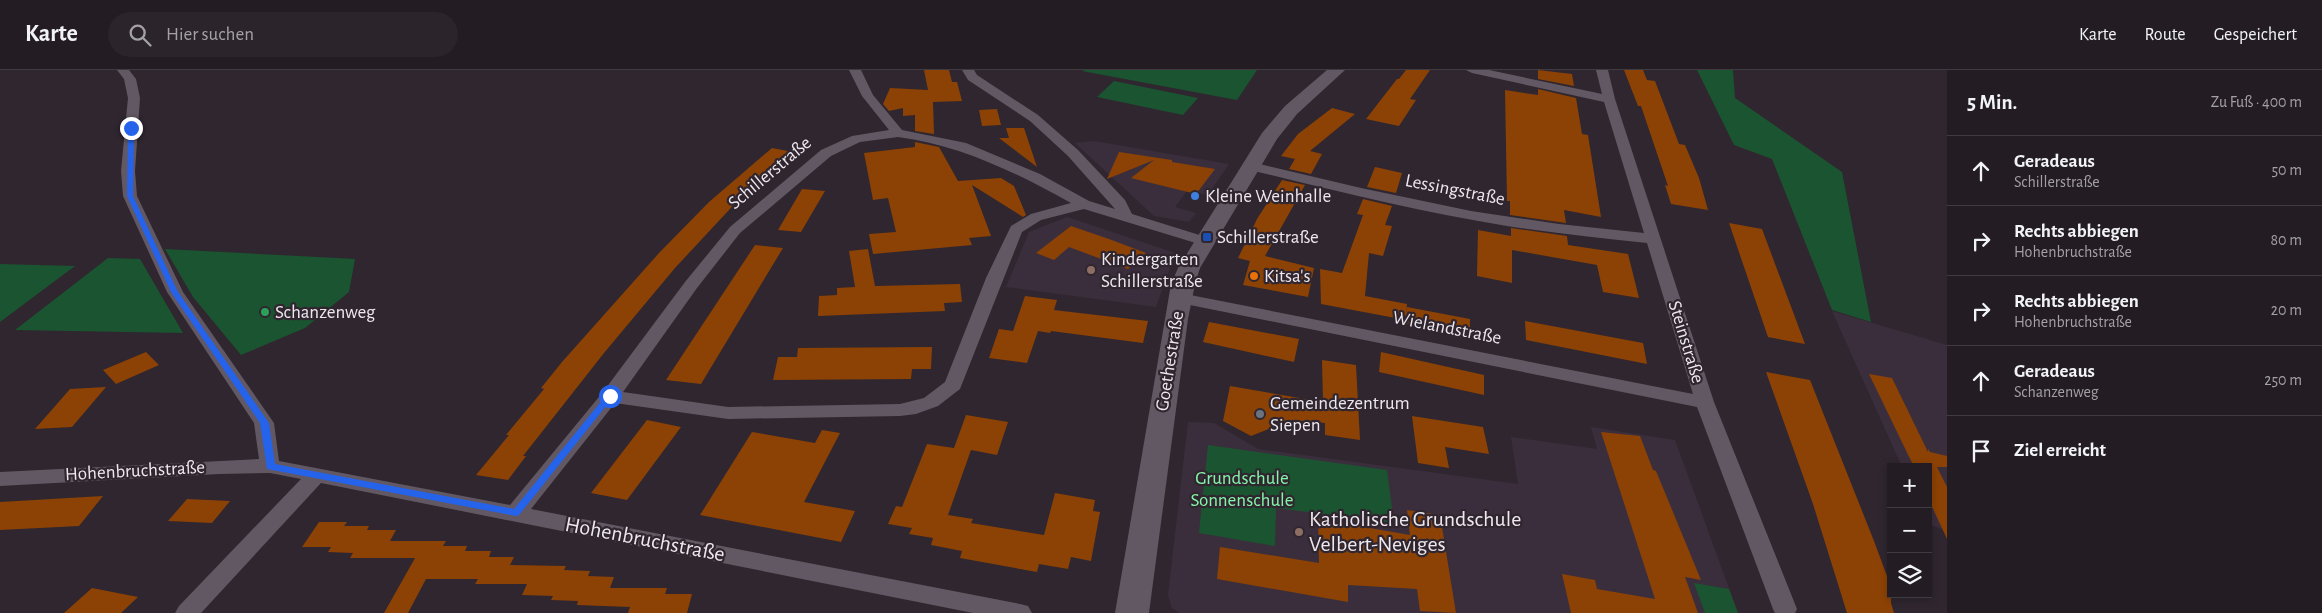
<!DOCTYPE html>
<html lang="de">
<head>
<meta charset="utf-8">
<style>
	body { margin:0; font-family:"Alegreya Sans",sans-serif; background:#2b252b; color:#f1f3f6 }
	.controls { position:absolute; right:15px; bottom:15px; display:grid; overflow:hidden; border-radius:0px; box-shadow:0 2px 8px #0003 }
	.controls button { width:45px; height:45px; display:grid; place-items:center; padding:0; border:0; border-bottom:1px solid #403a41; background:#231c23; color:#f1f3f6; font:25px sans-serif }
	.stop { position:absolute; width:15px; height:15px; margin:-11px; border:4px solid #2563eb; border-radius:50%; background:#fff }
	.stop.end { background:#2563eb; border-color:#fff; box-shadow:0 1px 5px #0008 }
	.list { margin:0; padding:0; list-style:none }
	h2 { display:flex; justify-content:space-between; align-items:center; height:65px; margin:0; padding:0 20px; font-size:21px }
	h2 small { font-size:16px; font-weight:400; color:#a3a1a6 }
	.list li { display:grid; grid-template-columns:32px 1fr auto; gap:15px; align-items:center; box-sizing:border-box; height:70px; padding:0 20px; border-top:1px solid #403a41 }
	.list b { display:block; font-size:19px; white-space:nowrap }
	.list p { margin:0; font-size:16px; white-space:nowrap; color:#a3a1a6 }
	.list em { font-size:16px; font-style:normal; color:#a3a1a6 }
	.icon { flex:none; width:28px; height:28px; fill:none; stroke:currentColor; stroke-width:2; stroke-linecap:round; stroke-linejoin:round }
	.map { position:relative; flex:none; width:1947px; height:543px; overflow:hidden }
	header { display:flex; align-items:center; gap:30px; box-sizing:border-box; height:70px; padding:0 25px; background:#231c23; border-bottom:1px solid #403a41 }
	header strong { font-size:24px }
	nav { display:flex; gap:28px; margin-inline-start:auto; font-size:18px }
	.search { width:350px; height:45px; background:#2b252b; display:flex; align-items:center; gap:12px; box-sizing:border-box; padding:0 18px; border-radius:28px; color:#a3a1a6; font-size:19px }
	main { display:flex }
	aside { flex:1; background:#231c23 }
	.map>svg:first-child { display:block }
	.built { fill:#3b2e3c }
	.green { fill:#1b5430 }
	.building { fill:#8c4204 }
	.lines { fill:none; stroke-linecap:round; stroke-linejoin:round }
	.street { fill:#625863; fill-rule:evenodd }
	.secondary { fill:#625863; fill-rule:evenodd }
	.route { fill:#2563eb }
	.shop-dot { fill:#3f7fe0; stroke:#2f262f; stroke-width:2 }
	.transit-dot { fill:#1a4fb4; stroke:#2f262f; stroke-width:2 }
	.education-dot { fill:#8d6e63; stroke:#2f262f; stroke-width:2 }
	.food-dot { fill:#e8710a; stroke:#2f262f; stroke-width:2 }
	.leisure-dot { fill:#2e9e5b; stroke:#2f262f; stroke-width:2 }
	.worship-dot { fill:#6b7280; stroke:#2f262f; stroke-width:2 }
	.labels { text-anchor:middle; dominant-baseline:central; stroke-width:4.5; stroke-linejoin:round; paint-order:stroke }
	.street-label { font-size:19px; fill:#eee8ee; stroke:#2f262f }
	.poi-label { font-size:19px; fill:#eee8ee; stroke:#2f262f; text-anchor:start }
	.park-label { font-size:19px; fill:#84f5a8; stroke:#2f262f }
	.near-poi-label { font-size:22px; fill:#eee8ee; stroke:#2f262f; text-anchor:start }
	.near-street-label { font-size:22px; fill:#eee8ee; stroke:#2f262f }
</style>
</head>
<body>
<header>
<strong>Karte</strong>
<div class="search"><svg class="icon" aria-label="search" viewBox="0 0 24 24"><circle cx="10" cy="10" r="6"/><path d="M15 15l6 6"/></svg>Hier suchen</div>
<nav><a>Karte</a><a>Route</a><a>Gespeichert</a></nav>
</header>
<main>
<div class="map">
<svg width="1947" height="543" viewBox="0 0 1947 543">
	<rect width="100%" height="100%" fill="#2f262f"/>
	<path class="built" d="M1094,71l135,23 -21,31 -21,-4 -12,16 21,6 -7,9 -35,-6 -79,-73z
		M1067,147l108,36 -19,54 -150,-20 23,-55z
		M1832,241l115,34v186l-19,-7v-57h-26z
		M1188,352l26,1 44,26 260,35 -7,-47 86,12 -6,-22 84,13 63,173h-559l-7,-5 -4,-13z"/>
	<path class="green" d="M1085,0h172l-20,30 -155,-29z
		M1697,0h36l2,28 107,74 29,150 -39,-12 -60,-151 -38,-14z
		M1114,11l84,17 -15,17 -86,-18z
		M165,179l190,10 -6,33 -44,36 -64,27 -48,-58z
		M108,188l32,1 43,74 -168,-3z
		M0,194l75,2 -75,56z
		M1208,375l179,25 7,53 -118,-15 -1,38 -76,-13z
		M1694,513l35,6 9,24h-33z"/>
	<path class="building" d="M924,0h25l3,12h5l5,19 -29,1 1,32 -19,-3v-16l-12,1v-8l-14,3 -6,-7 7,-16 38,2z
		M1406,0h24l-20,29 6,1 -17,26 -33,-7 31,-40h2z
		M1538,0l34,4 2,12 -36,-7z
		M1624,0h19l4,10 8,1 24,63 6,1 14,33 9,32 -37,-6 -6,-19 3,1 -27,-80h-3z
		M1538,19l38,9 6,36 6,1 13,82 -37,-7 2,13 -56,-8v-14h-3l-2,-111 33,5z
		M1332,38l23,6 -45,37 12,3 -11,20 -22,-5 6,-10 -14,-3 17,-22z
		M997,39l4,16 -19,1 -3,-16z
		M1006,58h18l13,39 -38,-29h10z
		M915,72l24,5 19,34 43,-3 13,8 12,29 -3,2 -51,-32 19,51 -22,2 3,7 -99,9 -4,-20 27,-2 -8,-34 -15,2 -9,-47 51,-6z
		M772,78l21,4 -51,44 -67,72 -71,85 -81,103h3l-18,24 -32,-5 33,-40h-3l38,-46 -3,-1 21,-26 97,-109 50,-51z
		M1119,82l53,8v2l43,7 -19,25 -65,-16 23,-18 -47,19z
		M1375,97l27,6 -6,20 -29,-6z
		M1282,110l23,5 -40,71 49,12 -6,29 -65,-12 7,-24 -12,-3 19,-39z
		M802,119l23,2 -24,41 -23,-2z
		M1363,129l29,7 -7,19 7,1 -9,30 -14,-3 -4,43 42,8 -1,11 1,-8 63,12v17l-64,-12v-4l-85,-16 -1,-35 22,4 21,-58 -6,-1z
		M1729,153l33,6 43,115 -37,-7z
		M1071,156l38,13 37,14 -18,16 -59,-22 -15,13 -18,-7z
		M1511,158l56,8 1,9 60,9 11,44 -36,-6 -6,-27 -85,-15v33l-35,-7 1,-46 33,6z
		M755,175l28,3 -82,136 -35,-4z
		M868,179l7,37 85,-2 2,18 -18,1 1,8 -127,5 1,-20 18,-1v-7l18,-1 -6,-36z
		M1025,226l32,4 -3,10 94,11 -5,22 -92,-12 -1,2 -12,-2 -11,32 -38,-5 10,-29 14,2z
		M1525,251l118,22 4,21 -121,-24z
		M1209,252l90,17 -5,23 -91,-20z
		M932,277l-1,22h-19l-1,10 -138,1 5,-23h19l1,-9z
		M146,282l13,13 -43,19 -13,-14z
		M1381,282l103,23v20l-105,-23z
		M1322,290l34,5 4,75 -35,-5v-12l-33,-3 -41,16 -28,-15 7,-35 93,16z
		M1766,302l44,8 64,161 17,46v16l3,10h-47l-34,-109z
		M1869,304l23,4 36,74v-3l2,3 17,4v11h-10l10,20v52l-19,-41v-31h-14z
		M106,317l-34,40 -37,2 35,-40z
		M966,345l42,7 -11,33 -26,-5 -23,65 25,4 -2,4 73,12 11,-42 40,7 -2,11 7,1 -9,49 -20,-4 -3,12 -29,-5 -2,8 -77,-14 2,-7 -31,-6 2,-7 -24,-4 3,-6 -24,-4 8,-18 6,1 25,-63 27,4z
		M1412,346l71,11 6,27 -44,-7 4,21 -31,-5z
		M647,350l34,7 -54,73 -36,-7z
		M822,360l18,3 -36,69 51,9 -14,31 -141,-27 52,-83 63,11z
		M1601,362l39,4 13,34 3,1 45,109 -16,-3 13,36h-127l-9,-39 33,6 2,9 58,10z
		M103,426l-24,30 -79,4v-28z
		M187,429l43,2 -18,22 -44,-2z
		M1407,440l33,5 16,98 -36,-2 -3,-22 -69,-4v17l-131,-23 3,-32 99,16 -1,-44 92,16z
		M319,452h28l-3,4h25l-2,4h29l-6,11h56l-3,5h24l-2,5h26l-2,6h25l-4,8 56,1 -2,4 26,1 -2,5 26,1 -4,11h57l-2,6h27l-5,19h-59l2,-6 -53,-2 1,-4 -27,-1 2,-4 -31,-1 5,-11h-52l3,-5h-52l-18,34h-24l31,-55h-65l3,-5 -25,-1 3,-5h-29z
		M92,518l46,9 -17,16h-57z"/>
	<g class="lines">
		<path class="street" d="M117,0h12l7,9 4,19 -5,73 2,25 46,96 91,131 5,38 231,44 93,-113 82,-110 45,-55 91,-77 31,-14 37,-6 -27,-34 -13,-26h12l12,25 29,35 64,13 74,31 49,27 26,8 -47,-53 -38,-35 -62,-41 -6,-10h12l3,5 61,40 40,35 47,50 7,14 77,24 3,3 -8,5 -5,-2 -115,-35 -43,11 -19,12 -62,157 -22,17 -22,8 -16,2 -172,3 -113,-16 -84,106 489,95 8,2 4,7h-59l-652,-130 -120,130h-26l4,-7 122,-127 -31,-6 -51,1 -219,12v-14l259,-13 -5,-36 -87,-131 -44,-96 -2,-25 7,-73 -4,-19zM898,67c62,8 119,36 173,66l-40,11 -20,12 -25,52 -41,104 -21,16 -24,6 -172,3 -105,-15 74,-104 43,-55 91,-77 29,-14z
			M1466,0h23l113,24 -6,-24h12l7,29 99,303 83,207 -2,4h-20l-2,-4 -76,-202 -517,-104 -6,-1 -2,-4 2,-4 6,-1 513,101 -46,-151c-47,-5 -94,-10 -140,-17 -88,-14 -175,-36 -261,-57l-2,-3 7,-4 110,26 110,23 88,13 85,9 -40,-131 -132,-29z"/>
		<path class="secondary" d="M1327,0h18l-48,44 -20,25 -77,129 -5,16 -7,35 -39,294h-34l56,-329 7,-16 84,-135 23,-27z"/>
	</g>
	<path class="route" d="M131,56l3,2 -1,68 45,96 91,131 6,41 239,45 93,-115 7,2 -95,119 -3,1 -249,-47 -7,-46 -89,-131 -44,-96 1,-68z"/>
	<circle class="shop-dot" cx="1195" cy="126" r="5"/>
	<rect class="transit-dot" x="1202" y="162" width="10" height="10" rx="2.5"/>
	<g class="education-dot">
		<circle cx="1091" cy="200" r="5"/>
		<circle cx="1299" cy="462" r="5"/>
	</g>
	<circle class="food-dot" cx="1254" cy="206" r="5"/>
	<circle class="leisure-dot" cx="265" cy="242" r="5"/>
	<circle class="worship-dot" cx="1260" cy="344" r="5"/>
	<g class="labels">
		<g class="street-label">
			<text transform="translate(770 103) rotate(-40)">Schillerstraße</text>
			<text transform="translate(1455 120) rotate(11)">Lessingstraße</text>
			<text transform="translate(1447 258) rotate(11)">Wielandstraße</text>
			<text transform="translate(1686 272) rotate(73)">Steinstraße</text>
			<text transform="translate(1170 291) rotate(-81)">Goethestraße</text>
			<text transform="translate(135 401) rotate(-3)">Hohenbruchstraße</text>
		</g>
		<g class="poi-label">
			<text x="1205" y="126">Kleine Weinhalle</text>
			<text x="1217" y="167">Schillerstraße</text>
			<text x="1101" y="189">Kindergarten<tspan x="1101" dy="22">Schillerstraße</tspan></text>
			<text x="1264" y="206">Kitsa's</text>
			<text x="275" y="242">Schanzenweg</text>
			<text x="1270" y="333">Gemeindezentrum<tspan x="1270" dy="22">Siepen</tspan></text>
		</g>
		<g class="park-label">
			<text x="1242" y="408">Grundschule<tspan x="1242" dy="22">Sonnenschule</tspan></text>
		</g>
		<g class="near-poi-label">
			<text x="1309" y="449">Katholische Grundschule<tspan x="1309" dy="25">Velbert-Neviges</tspan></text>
		</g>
		<g class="near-street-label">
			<text transform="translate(645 469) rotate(11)">Hohenbruchstraße</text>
		</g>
	</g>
</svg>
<div class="controls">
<button>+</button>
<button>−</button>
<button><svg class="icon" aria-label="layers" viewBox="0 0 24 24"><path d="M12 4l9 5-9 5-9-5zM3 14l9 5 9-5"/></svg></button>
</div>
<div class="stop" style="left:610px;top:326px"></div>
<div class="stop end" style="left:131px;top:58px"></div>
</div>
<aside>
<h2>5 Min.<small>Zu Fuß · 400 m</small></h2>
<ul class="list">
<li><svg class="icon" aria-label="ahead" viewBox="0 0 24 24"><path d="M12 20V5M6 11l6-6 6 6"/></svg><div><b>Geradeaus</b><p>Schillerstraße</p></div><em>50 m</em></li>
<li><svg class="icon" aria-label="right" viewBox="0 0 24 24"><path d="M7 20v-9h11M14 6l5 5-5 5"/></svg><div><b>Rechts abbiegen</b><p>Hohenbruchstraße</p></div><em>80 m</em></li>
<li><svg class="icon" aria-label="right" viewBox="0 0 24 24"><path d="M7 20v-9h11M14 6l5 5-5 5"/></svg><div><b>Rechts abbiegen</b><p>Hohenbruchstraße</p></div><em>20 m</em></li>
<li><svg class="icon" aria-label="ahead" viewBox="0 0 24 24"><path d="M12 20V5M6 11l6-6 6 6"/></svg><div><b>Geradeaus</b><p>Schanzenweg</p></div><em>250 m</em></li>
<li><svg class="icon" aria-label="arrive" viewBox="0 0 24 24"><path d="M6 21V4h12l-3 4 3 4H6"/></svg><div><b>Ziel erreicht</b></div></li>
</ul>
</aside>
</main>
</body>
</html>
